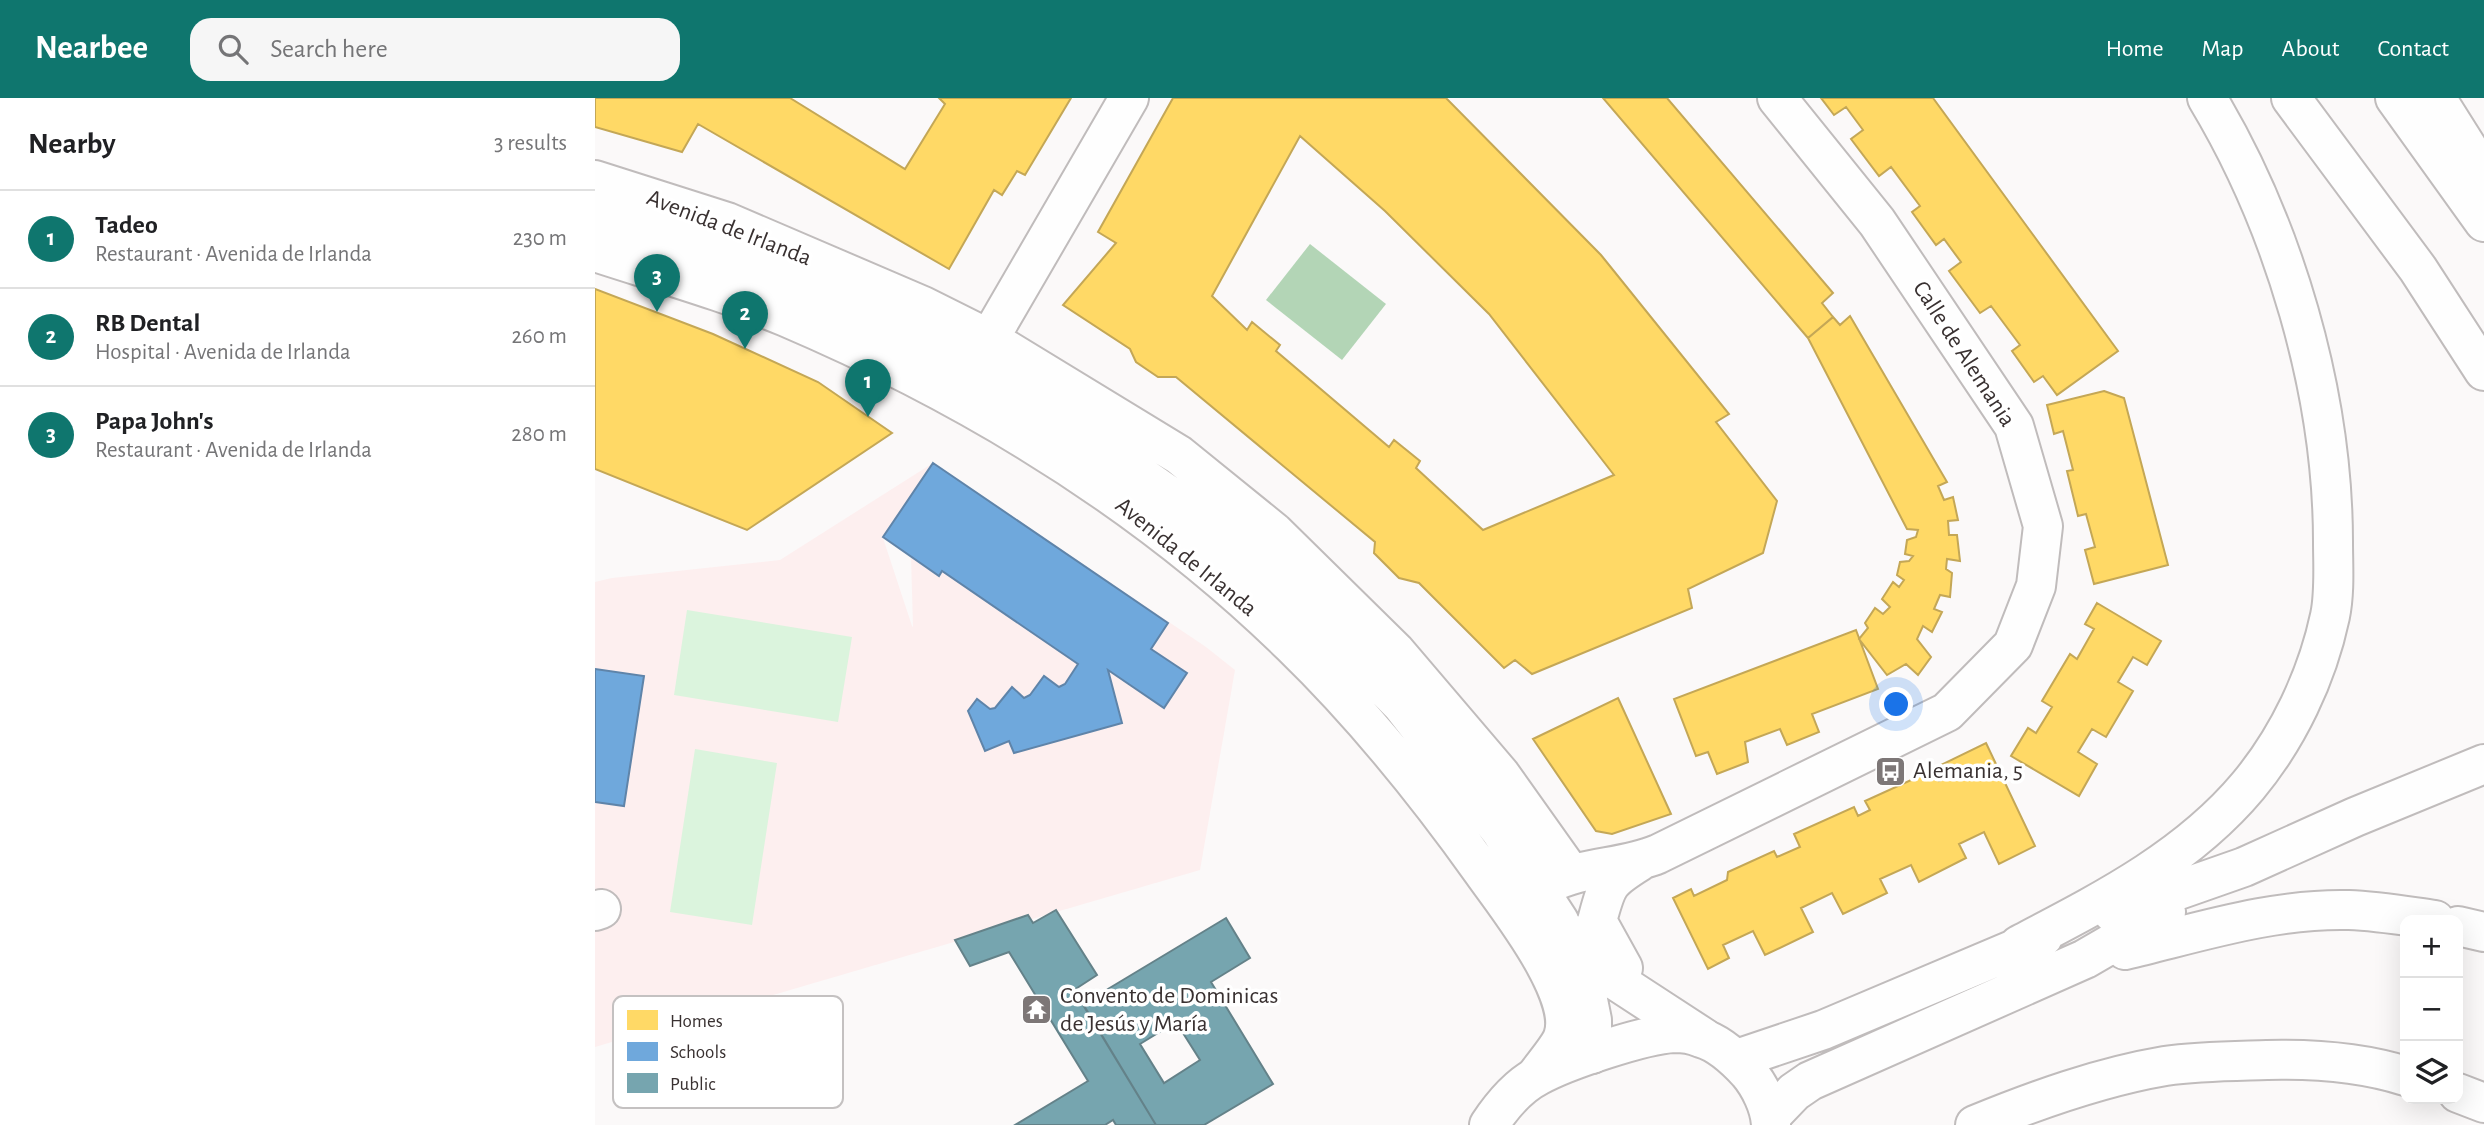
<!DOCTYPE html>
<html lang="en">
<head>
<meta charset="utf-8">
<style>
	body { margin:0; font-family:"Alegreya Sans",sans-serif; background:#f6f6f6; color:#202124 }
	.controls { position:absolute; right:21px; bottom:21px; display:grid; overflow:hidden; border-radius:14px; box-shadow:0 7px 28px #0002 }
	.controls button { width:63px; height:63px; display:grid; place-items:center; padding:0; border:0; border-bottom:2px solid #e0e0e0; background:#fff; color:#202124; font:35px sans-serif }
	.you { position:absolute; left:1302px; top:607px; width:24px; height:24px; margin:-18px; border:5px solid #fff; border-radius:50%; background:#1a73e8; box-shadow:0 0 0 10px #1a73e833 }
	.badge { display:grid; place-items:center; width:46px; height:46px; border-radius:50%; background:#0f766e; color:#fff; font-size:23px; font-weight:700 }
	.pin { position:absolute; translate:-50% -58px; filter:drop-shadow(0 2px 4px #0008) }
	.pin::after { content:''; position:absolute; top:37px; width:24px; height:21px; background:inherit; clip-path:polygon(0 0,100% 0,50% 100%) }
	.list { margin:0; padding:0; list-style:none }
	h2 { display:flex; justify-content:space-between; align-items:center; height:91px; margin:0; padding:0 28px; font-size:30px }
	h2 small { font-size:23px; font-weight:400; color:#757577 }
	.list li { display:grid; grid-template-columns:46px 1fr auto; gap:21px; align-items:center; box-sizing:border-box; height:98px; padding:0 28px; border-top:2px solid #e0e0e0 }
	.list b { display:block; font-size:26px; white-space:nowrap }
	.list p { margin:0; font-size:23px; white-space:nowrap; color:#757577 }
	.list em { font-size:23px; font-style:normal; color:#757577 }
	.icon { flex:none; width:38px; height:38px; fill:none; stroke:currentColor; stroke-width:2; stroke-linecap:round; stroke-linejoin:round }
	.map { position:relative; flex:none; width:1889px; height:1027px; overflow:hidden }
	header { display:flex; align-items:center; gap:42px; box-sizing:border-box; height:98px; padding:0 35px; background:#0f766e; color:#fff }
	header strong { font-size:33px }
	nav { display:flex; gap:38px; margin-inline-start:auto; font-size:24px }
	.search { width:490px; height:63px; background:#f6f6f6; display:flex; align-items:center; gap:18px; box-sizing:border-box; padding:0 24px; border-radius:21px; color:#757577; font-size:26px }
	main { display:flex }
	aside { flex:1; background:#fff }
	.map>svg:first-child { display:block }
	.built { fill:#fdefef; fill-rule:evenodd }
	.green { fill:#dbf4dd }
	.water { fill:#b3d5b6 }
	.homes { fill:#ffd966; stroke:#c4a756; stroke-width:2; fill-rule:evenodd }
	.schools { fill:#6fa8dc; stroke:#5f84a9; stroke-width:2 }
	.public { fill:#76a5af; stroke:#648289; stroke-width:2; fill-rule:evenodd }
	.lines { fill:none; stroke-linecap:round; stroke-linejoin:round }
	.minor-casing { stroke:#c0bcbc; stroke-width:42 }
	.major-casing { stroke:#c0bcbc; stroke-width:42 }
	.highway-casing { stroke:#c0bcbc; stroke-width:42 }
	.minor { stroke:#fefefe; stroke-width:38 }
	.major { stroke:#fefefe; stroke-width:38 }
	.highway { stroke:#fefefe; stroke-width:38 }
	.labels { text-anchor:middle; dominant-baseline:central; stroke-width:7; stroke-linejoin:round; paint-order:stroke }
	.street-label { font-size:24px; fill:#393131; stroke:#fff }
	.poi-label { font-size:24px; fill:#393131; stroke:#fff; text-anchor:start }
	.key { fill:#fff; stroke:#c4c1c1; stroke-width:2 }
	.key-label { font-size:19px; fill:#393131 }
</style>
</head>
<body>
<header>
<strong>Nearbee</strong>
<div class="search"><svg class="icon" aria-label="search" viewBox="0 0 24 24"><circle cx="10" cy="10" r="6"/><path d="M15 15l6 6"/></svg>Search here</div>
<nav><a>Home</a><a>Map</a><a>About</a><a>Contact</a></nav>
</header>
<main>
<aside>
<h2>Nearby<small>3 results</small></h2>
<ul class="list">
<li><span class="badge">1</span><div><b>Tadeo</b><p>Restaurant · Avenida de Irlanda</p></div><em>230 m</em></li>
<li><span class="badge">2</span><div><b>RB Dental</b><p>Hospital · Avenida de Irlanda</p></div><em>260 m</em></li>
<li><span class="badge">3</span><div><b>Papa John's</b><p>Restaurant · Avenida de Irlanda</p></div><em>280 m</em></li>
</ul>
</aside>
<div class="map">
<svg width="1889" height="1027" viewBox="0 0 1889 1027">
	<rect width="100%" height="100%" fill="#fbf9f9"/>
	<path class="built" d="M338,365l273,184 29,23 -35,200 -605,177v-465l17,-4 168,-18zM288,440l28,19 2,70 -1,-1z"/>
	<path class="green" d="M92,512l165,27 -14,85 -164,-27z
		M100,651l82,14 -25,162 -82,-13z"/>
	<path class="water" d="M715,146l76,60 -44,56 -76,-60z"/>
	<path class="homes" d="M0,0h195l115,71 40,-65 -6,-6h132l-46,77 -8,-4 -15,24 -8,-5 -45,79 -251,-145 -16,28 -87,-25z
		M578,0h273l155,157 128,159 -13,8 61,79 -14,52 -75,36 4,19 -160,66 -17,-14 -11,8 -85,-85 -20,-5 -25,-25 1,-11 -199,-165h-18l-22,-15 -6,-13 -67,-44 53,-62 -18,-11zM705,38l85,75 104,103 125,161 -131,55 -67,-62 4,-7 -26,-21 -5,7 -113,-96 4,-6 -28,-23 -5,8 -35,-34z
		M1008,0h64l166,195 -11,10 11,14 -25,21z
		M1226,0h112l185,253 -61,44 -14,-19 -9,6 -22,-31 8,-6 -29,-39 -11,7 -31,-42 12,-9 -17,-23 -8,6 -24,-33 8,-6 -29,-39 -12,9 -28,-37 12,-9 -17,-23 -12,8z
		M0,191l118,45 105,48 74,51 -145,97 -152,-61z
		M1255,218l97,166 -9,4 6,14 9,-3 5,23 -10,1 1,14h8l3,26 -13,-2 -1,10 6,4 -2,24 -10,-2 -6,14 8,3 -10,20 -9,-6 -6,13 14,18 -13,18 -12,-11 -19,11 -28,-36 9,-11 -3,-5 10,-15 8,6 7,-7 -8,-8 11,-17 6,5 5,-7 -7,-5 3,-13 9,-1 4,-5 -8,-2 2,-14 9,-3 2,-7 -11,-1 -99,-191 25,-21 7,8z
		M1509,293l20,7 44,167 -74,19 -9,-34 10,-3 -9,-33 -8,2 -11,-45 6,-1 -10,-39 -9,3 -7,-29z
		M1502,505l64,38 -14,24 -14,-8 -15,25 15,9 -27,46 -14,-8 -14,23 19,12 -18,32 -68,-40 17,-28 8,5 16,-26 -10,-6 28,-47 7,5 17,-30 -9,-5z
		M1261,532l22,59 -66,25 7,18 -32,13 -7,-16 -35,13 3,20 -31,12 -9,-22 -12,4 -22,-57z
		M1023,600l53,116 -59,20 -16,-3 -63,-92z
		M1391,645l49,103 -36,18 -15,-32 -25,12 7,14 -47,24 -8,-17 -31,14 7,14 -44,21 -11,-21 -31,15 12,24 -48,23 -12,-24 -30,14 6,13 -21,11 -35,-71 18,-9 3,7 33,-16 1,-8 46,-21 3,6 23,-10 -6,-13 60,-27 4,9 12,-6 -5,-9 68,-31 6,11 8,-4 -6,-12z"/>
	<path class="schools" d="M338,365l235,160 -17,26 36,24 -23,35 -56,-38 14,53 -108,30 -5,-12 -24,10 -17,-40 9,-12 13,10 5,-1 17,-21 12,11 6,-3 14,-19 15,11 6,-3 13,-20 -136,-93 -3,5 -56,-39z
		M0,571l49,7 -20,130 -29,-4z"/>
	<path class="public" d="M461,812l41,65 -23,15 82,135h-40l-3,-5 -8,5h-90l73,-44 -79,-129 -39,14 -15,-26 73,-25 5,8z
		M631,820l24,40 -39,24 62,102 -69,41h-48l-73,-121zM581,924l24,38 -36,23 -24,-39z"/>
	<g class="lines">
		<defs>
			<path id="minor" d="M0,82l132,42 196,84 66,33 190,116 95,77 122,120 104,122 71,100
				M0,116l77,25 139,53 162,78 105,62 89,62 85,67 77,70 73,74 98,125 59,91 27,69 6,30v34
				M0,154c64,21 129,39 191,65 185,79 362,187 506,328 70,68 134,147 191,227 24,34 95,122 80,165 -4,11 -20,29 -27,39
				M394,241l140,-241
				M954,786c34,-18 73,-15 109,-30l289,-142 66,-67 23,-59 7,-60 -29,-100 -137,-204 -100,-124
				M0,813l6,-2
				M976,836l44,46 89,58
				M1028,870l-26,-47c10,-37 10,-39 42,-59
				M1863,995l26,10
				M1380,1027c61,-25 125,-48 190,-59 33,-5 68,-5 102,-6 46,-1 94,2 138,16"/>
			<path id="major" d="M894,1027c12,-18 29,-39 49,-49 27,-15 107,-42 137,-43 8,0 19,2 26,5 18,5 35,21 47,34 12,14 22,35 23,53"/>
			<path id="highway" d="M1696,0l127,171 66,102
				M1800,0l89,124
				M1841,0l48,76
				M1518,815l131,-46 111,-50 129,-53
				M1863,828l26,6
				M1424,847c82,-43 168,-86 229,-159 40,-48 69,-109 82,-170 5,-24 3,-51 3,-74 0,-150 -49,-316 -126,-444
				M1530,852c72,-17 148,-42 224,-40 29,1 57,6 86,10
				M1142,961l86,-29 220,-93
				M1176,1018l23,-24 16,-11 275,-122 81,-47"/>
		</defs>
		<use href="#minor" class="minor-casing"/>
		<use href="#major" class="major-casing"/>
		<use href="#highway" class="highway-casing"/>
		<use href="#minor" class="minor"/>
		<use href="#major" class="major"/>
		<use href="#highway" class="highway"/>
	</g>
	<defs>
		<symbol id="bus-square" viewBox="-11 -11 22 22"><rect x="-9" y="-9" width="18" height="18" rx="4" fill="#7d7777" stroke="#fff"/><path d="M-5-6H5V4H4V6H2V4H-2V6H-4V4H-5ZM-3.5-4V0h7V-4ZM-3.5 1.2v1.5H-2V1.2ZM2 1.2v1.5H3.5V1.2Z" fill="#fff"/></symbol>
		<symbol id="temple-square" viewBox="-11 -11 22 22"><rect x="-9" y="-9" width="18" height="18" rx="4" fill="#7d7777" stroke="#fff"/><path d="M0-6L5-2H3V0L6.5 2.5H4V6H1.5V3h-3V6H-4V2.5H-6.5L-3 0V-2H-5Z" fill="#fff"/></symbol>
	</defs>
	<g fill-rule="evenodd">
		<use href="#bus-square" x="1278" y="656" width="35" height="35"/>
		<use href="#temple-square" x="424" y="894" width="35" height="35"/>
	</g>
	<g class="labels">
		<g class="street-label">
			<text transform="translate(134 130) rotate(21)">Avenida de Irlanda</text>
			<text transform="translate(1369 256) rotate(57)">Calle de Alemania</text>
			<text transform="translate(591 459) rotate(39)">Avenida de Irlanda</text>
		</g>
		<g class="poi-label">
			<text x="1318" y="673">Alemania, 5</text>
			<text x="465" y="898">Convento de Dominicas<tspan x="465" dy="28">de Jesús y María</tspan></text>
		</g>
	</g>
	<rect x="18" y="898" width="230" height="112" rx="10" class="key"/>
	<rect x="32" y="912" width="31" height="20" fill="#ffd966"/>
	<rect x="32" y="944" width="31" height="19" fill="#6fa8dc"/>
	<rect x="32" y="975" width="31" height="20" fill="#76a5af"/>
	<g class="key-label">
		<text x="75" y="929">Homes</text>
		<text x="75" y="960">Schools</text>
		<text x="75" y="992">Public</text>
	</g>
</svg>
<div class="controls">
<button>+</button>
<button>−</button>
<button><svg class="icon" aria-label="layers" viewBox="0 0 24 24"><path d="M12 4l9 5-9 5-9-5zM3 14l9 5 9-5"/></svg></button>
</div>
<div class="you"></div>
<div class="pin badge" style="left:273px;top:319px">1</div>
<div class="pin badge" style="left:150px;top:251px">2</div>
<div class="pin badge" style="left:62px;top:214px">3</div>
</div>
</main>
</body>
</html>
